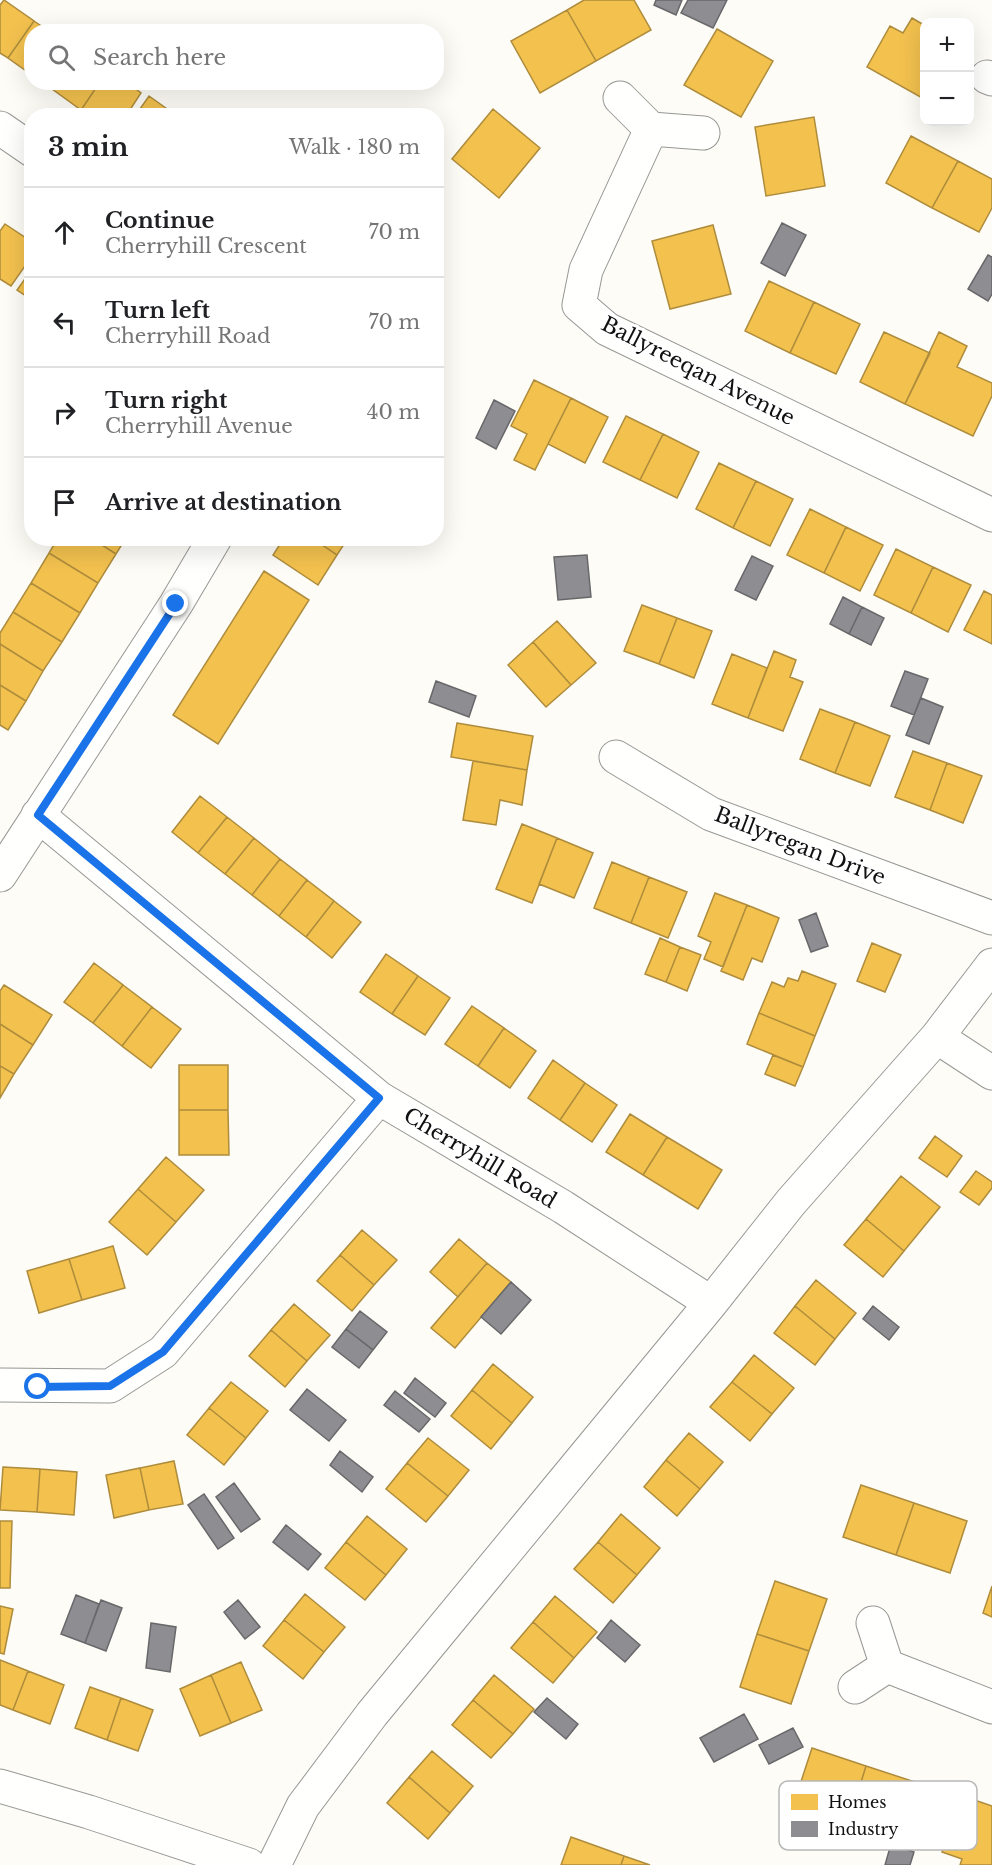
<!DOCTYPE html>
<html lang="en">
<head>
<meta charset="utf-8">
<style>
	body { margin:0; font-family:"Libre Baskerville",serif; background:#f6f6f6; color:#202124 }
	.controls { position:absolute; right:18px; top:18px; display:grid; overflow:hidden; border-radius:12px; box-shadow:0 6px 24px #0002 }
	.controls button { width:54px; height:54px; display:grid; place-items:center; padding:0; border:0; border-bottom:2px solid #e0e0e0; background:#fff; color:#202124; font:30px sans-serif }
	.stop { position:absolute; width:18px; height:18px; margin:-14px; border:4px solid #1a73e8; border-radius:50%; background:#fff }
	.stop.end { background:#1a73e8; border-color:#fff; box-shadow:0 2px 6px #0008 }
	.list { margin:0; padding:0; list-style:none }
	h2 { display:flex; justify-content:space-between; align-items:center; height:78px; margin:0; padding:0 24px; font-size:26px }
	h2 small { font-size:20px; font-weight:400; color:#757577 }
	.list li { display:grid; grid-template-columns:39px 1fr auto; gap:18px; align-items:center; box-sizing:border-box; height:90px; padding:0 24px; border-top:2px solid #e0e0e0 }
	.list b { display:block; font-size:22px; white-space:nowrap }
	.list p { margin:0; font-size:20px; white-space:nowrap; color:#757577 }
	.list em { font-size:20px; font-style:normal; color:#757577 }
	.icon { flex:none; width:33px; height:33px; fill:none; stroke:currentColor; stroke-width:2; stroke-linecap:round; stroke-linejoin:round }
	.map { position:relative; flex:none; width:992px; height:1865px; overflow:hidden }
	.search { position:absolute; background:#fff; box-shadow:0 6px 24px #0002; left:24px; top:24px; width:420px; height:66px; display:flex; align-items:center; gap:15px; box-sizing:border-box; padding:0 21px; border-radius:24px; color:#757577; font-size:22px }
	.panel { position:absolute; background:#fff; box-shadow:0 6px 24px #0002; left:24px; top:108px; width:420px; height:438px; border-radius:24px }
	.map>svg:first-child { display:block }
	.homes { fill:#f2c14e; stroke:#ae8c3c; stroke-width:1.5 }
	.industry { fill:#8d8d92; stroke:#68686b; stroke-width:1.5 }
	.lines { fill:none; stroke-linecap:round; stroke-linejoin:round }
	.minor-casing { stroke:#979795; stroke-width:35 }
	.minor { stroke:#fffffe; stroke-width:33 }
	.route { stroke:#1a73e8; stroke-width:8 }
	.labels { text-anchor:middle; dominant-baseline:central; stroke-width:6; stroke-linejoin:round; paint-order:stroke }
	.street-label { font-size:21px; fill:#111; stroke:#fff }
	.key { fill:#fff; stroke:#b8b8b8; stroke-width:1.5 }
	.key-label { font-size:16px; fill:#111 }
</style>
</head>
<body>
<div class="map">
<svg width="992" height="1865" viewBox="0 0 992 1865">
	<rect width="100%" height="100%" fill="#fdfcf7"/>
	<path class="homes" d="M4,0l30,21 -26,37 -8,-5v-48z
		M584,0h50l17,30 -55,31 -29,-51z
		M567,10l29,51 -56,32 -29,-52z
		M912,18l12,7v74l-57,-32 23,-41 13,7z
		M34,21l16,11h-18v43l-24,-17z
		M717,29l56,32 -32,56 -57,-32z
		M51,82h49l-19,28 -33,-24z
		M100,82h27l14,11 -15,23h-36l-9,-6z
		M149,96l28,20h-42z
		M493,109l47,39 -41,50 -47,-39z
		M814,117l11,69 -59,10 -11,-69z
		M911,136l47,25 -26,47 -46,-25z
		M958,161l34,18v29l-13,24 -47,-24z
		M5,224l27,18v14l-21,30 -11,-7v-48z
		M713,225l18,69 -61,15 -18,-68z
		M32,269v31l-15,-10z
		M769,281l45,21 -24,51 -45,-22z
		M814,302l46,22 -24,50 -46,-21z
		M884,332l46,21 -25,51 -45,-22z
		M939,332l28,14 -10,21 35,16v13l-19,40 -68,-32z
		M534,380l37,18 -36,72 -21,-10 13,-26 -16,-8z
		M571,398l37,19 -23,46 -37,-19z
		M626,416l37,18 -23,46 -37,-18z
		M663,434l36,18 -22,46 -37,-18z
		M719,463l37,18 -23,47 -37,-19z
		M756,481l37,18 -23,47 -37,-18z
		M810,509l36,18 -22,46 -37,-18z
		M846,527l37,18 -23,46 -36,-18z
		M58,538h33l25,16 -18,29 -49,-30z
		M91,538h35l-10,16z
		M284,538h28l25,17 -19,30 -45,-30z
		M312,538h36l-11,17z
		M896,549l37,18 -22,46 -37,-18z
		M49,553l49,30 -18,30 -49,-30z
		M933,567l38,18 -23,47 -37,-19z
		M264,571l45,29 -91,144 -45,-29z
		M31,583l49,30 -18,29 -49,-30z
		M984,591l8,4v49l-28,-14z
		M642,605l35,13 -18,46 -35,-13z
		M13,612l49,30 -19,29 -43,-27v-11z
		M677,618l35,13 -18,47 -35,-14z
		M557,621l39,42 -25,22 -38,-43z
		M533,642l38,43 -25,22 -38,-42z
		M0,644l43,27 -17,30 -26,-16z
		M774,651l22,9 -6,17 13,5 -20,49 -35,-13z
		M732,654l35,14 -19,50 -36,-14z
		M0,685l26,16 -18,29 -8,-5z
		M820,709l35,13 -20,51 -35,-14z
		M855,722l35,14 -20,50 -35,-13z
		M457,723l76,13 -6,34 -76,-13z
		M913,751l34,12 -17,47 -35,-13z
		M473,761l54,9 -5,35 -22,-5 -4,25 -33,-5z
		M947,763l35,13 -19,47 -33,-13z
		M200,796l27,21 -29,36 -26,-21z
		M227,817l27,21 -29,36 -27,-21z
		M522,824l35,14 -25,65 -36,-14z
		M254,838l26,21 -28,36 -27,-21z
		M557,838l36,15 -19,45 -35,-14z
		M280,859l27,21 -28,36 -27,-21z
		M612,862l37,15 -18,46 -37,-15z
		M649,877l38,15 -19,46 -37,-15z
		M307,880l27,21 -28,36 -27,-21z
		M715,893l32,12 -24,62 -19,-8 7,-17 -13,-6z
		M334,901l27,21 -29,36 -26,-21z
		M747,905l32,13 -17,44 -10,-4 -9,22 -22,-9z
		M660,938l20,9 -14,35 -21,-8z
		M872,943l29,12 -16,37 -28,-11z
		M680,947l21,8 -14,36 -21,-9z
		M386,954l32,22 -26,38 -32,-22z
		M94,963l29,22 -30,38 -29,-21z
		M802,971l34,13 -21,52 -56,-23 13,-31 12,5 4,-9 10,3z
		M418,976l32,22 -25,37 -33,-21z
		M4,985l48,30 -19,30 -33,-21v-33z
		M123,985l29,22 -30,39 -29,-23z
		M472,1006l32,22 -26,38 -33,-22z
		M152,1007l29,22 -30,39 -29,-22z
		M759,1013l56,23 -12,31 -56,-23z
		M0,1024l33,21 -19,29 -14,-8z
		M504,1028l32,23 -26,37 -32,-22z
		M773,1055l30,12 -8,19 -30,-12z
		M553,1060l32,23 -25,37 -32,-22z
		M179,1065h49v45h-49z
		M0,1066l14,8 -14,24z
		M585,1083l32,22 -25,37 -32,-22z
		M179,1110h49l1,45h-50z
		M630,1114l37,23 -24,38 -37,-23z
		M935,1136l27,20 -15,21 -28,-19z
		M667,1137l55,33 -24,39 -55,-34z
		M166,1157l38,33 -28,32 -38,-33z
		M976,1171l16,11v6l-13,17 -19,-13z
		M901,1176l39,31 -36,44 -38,-32z
		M138,1189l38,33 -29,33 -38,-33z
		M866,1219l38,32 -21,26 -39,-32z
		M362,1230l35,30 -23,25 -34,-30z
		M459,1239l28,24 -29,34 -28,-25z
		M113,1246l12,42 -43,12 -13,-41z
		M340,1255l34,30 -22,26 -35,-30z
		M69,1259l13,41 -43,13 -12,-42z
		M487,1263l24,19 -56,66 -24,-20z
		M816,1280l40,33 -21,26 -40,-33z
		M294,1304l36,31 -23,26 -36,-31z
		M795,1306l40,33 -20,26 -41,-32z
		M271,1330l36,31 -22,26 -36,-31z
		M754,1355l40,33 -22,26 -40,-32z
		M493,1364l40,33 -21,26 -40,-33z
		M231,1382l37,29 -22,27 -37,-30z
		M732,1382l40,32 -22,27 -40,-34z
		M472,1390l40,33 -21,26 -40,-33z
		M209,1408l37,30 -22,27 -37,-30z
		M689,1433l34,29 -23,27 -34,-29z
		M428,1438l41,32 -21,26 -41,-33z
		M666,1460l34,29 -23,27 -33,-29z
		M174,1461l9,43 -34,6 -9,-42z
		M407,1463l41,33 -22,26 -40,-33z
		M3,1467l37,2 -3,43 -37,-2z
		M140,1468l9,42 -35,8 -8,-43z
		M40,1469l37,3 -3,43 -37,-3z
		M861,1485l53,18 -18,52 -53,-18z
		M914,1503l53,18 -17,52 -54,-18z
		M621,1514l39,34 -23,27 -39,-33z
		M367,1516l40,33 -21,26 -40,-33z
		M0,1521h12l-2,67h-10z
		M346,1542l40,33 -21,25 -40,-32z
		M598,1542l39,33 -24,28 -39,-34z
		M775,1581l52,18 -18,52 -52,-17z
		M992,1586v31l-9,-4z
		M305,1594l40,33 -21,25 -40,-32z
		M555,1596l42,36 -23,26 -41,-36z
		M0,1606l13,3 -9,45 -4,-1z
		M284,1620l40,32 -21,27 -40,-33z
		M533,1622l41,36 -21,25 -42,-35z
		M757,1634l52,17 -18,53 -51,-17z
		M0,1660l28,11 -15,39 -13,-5z
		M241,1662l21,48 -31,13 -20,-48z
		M28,1671l36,14 -14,39 -37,-14z
		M211,1675l20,48 -31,13 -20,-47z
		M494,1675l40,34 -21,25 -40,-34z
		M90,1687l31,11 -14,42 -32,-12z
		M121,1698l32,12 -15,41 -31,-11z
		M473,1700l40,34 -22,24 -39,-33z
		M812,1748l54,18 -17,55 -55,-18z
		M432,1751l41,35 -23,27 -41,-36z
		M866,1766l55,18 -17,54 -55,-17z
		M409,1777l41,36 -22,26 -41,-36z
		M960,1795l32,11v59h-32l2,-6 -20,-7z
		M571,1837l53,19 -3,9h-60z
		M624,1856l26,9h-29z"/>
	<path class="industry" d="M656,0h26l-6,15 -22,-10z
		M688,0h39l-14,28 -32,-15z
		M782,223l24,12 -21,41 -24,-13z
		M988,255l4,2v37l-4,7 -20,-12z
		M494,400l21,11 -19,38 -20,-11z
		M587,555l4,42 -33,3 -4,-43z
		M752,556l21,10 -17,34 -21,-10z
		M843,597l19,10 -13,27 -19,-10z
		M862,607l22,11 -13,27 -22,-11z
		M905,671l23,8 -14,36 -23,-9z
		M436,681l40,15 -7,21 -40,-15z
		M921,698l22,9 -14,37 -23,-9z
		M816,913l12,33 -17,6 -12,-32z
		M511,1282l20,18 -30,34 -20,-17z
		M873,1306l26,21 -10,13 -26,-21z
		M360,1311l27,21 -14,18 -27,-21z
		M346,1329l27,21 -14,18 -27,-21z
		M415,1378l31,25 -11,14 -31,-24z
		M307,1389l39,31 -17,21 -39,-31z
		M395,1391l35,28 -11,13 -35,-27z
		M340,1451l33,26 -11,15 -32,-27z
		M234,1483l26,36 -19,13 -25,-35z
		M204,1494l30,44 -16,11 -30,-44z
		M286,1525l35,29 -13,16 -35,-28z
		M76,1595l23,9 -14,39 -24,-9z
		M101,1600l21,8 -16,43 -21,-8z
		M238,1600l22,27 -15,12 -21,-27z
		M611,1620l29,25 -15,17 -28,-24z
		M151,1623l25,4 -6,45 -24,-4z
		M547,1698l31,26 -12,15 -32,-27z
		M744,1714l14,25 -44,23 -14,-24z
		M793,1728l10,19 -34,17 -10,-19z
		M891,1844l23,8 -4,13h-25z"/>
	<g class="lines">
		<defs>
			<path id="minor" d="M987,77l5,2
				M620,98l31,31 52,4
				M0,128l32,22
				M651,129l-65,141 -7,35 28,24 385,186
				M616,757l95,57 281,104
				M38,815l341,283 184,109 148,96
				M0,875l176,-271 39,-66
				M937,1037l55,36
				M0,1385l110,1 53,-34 216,-254
				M887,1666l105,41
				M855,1687l32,-21 -14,-43
				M0,1786l89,26 160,53
				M274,1865l29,-59 69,-92 339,-411 80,-101 146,-165 55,-72"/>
		</defs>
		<use href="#minor" class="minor-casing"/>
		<use href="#minor" class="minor"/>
	</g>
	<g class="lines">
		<path class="route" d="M38,1387l72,-1 53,-34 216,-254 -341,-283 138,-211"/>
	</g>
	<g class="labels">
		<g class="street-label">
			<text transform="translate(698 371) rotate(27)">Ballyreeqan Avenue</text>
			<text transform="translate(800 846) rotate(21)">Ballyregan Drive</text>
			<text transform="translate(480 1158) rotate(31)">Cherryhill Road</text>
		</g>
	</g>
	<rect x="779" y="1781" width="198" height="69" rx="9" class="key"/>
	<rect x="791" y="1794" width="27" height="16" fill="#f2c14e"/>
	<rect x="791" y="1821" width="27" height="16" fill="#8d8d92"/>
	<g class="key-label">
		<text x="828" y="1808">Homes</text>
		<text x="828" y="1835">Industry</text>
	</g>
</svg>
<div class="controls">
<button>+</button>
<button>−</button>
</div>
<div class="stop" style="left:38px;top:1387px"></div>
<div class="stop end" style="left:176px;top:604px"></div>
<div class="search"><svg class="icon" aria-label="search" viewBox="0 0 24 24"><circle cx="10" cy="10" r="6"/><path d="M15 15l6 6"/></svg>Search here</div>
<section class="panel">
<h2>3 min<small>Walk · 180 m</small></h2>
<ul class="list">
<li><svg class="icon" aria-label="ahead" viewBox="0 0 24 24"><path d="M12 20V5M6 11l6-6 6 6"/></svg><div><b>Continue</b><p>Cherryhill Crescent</p></div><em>70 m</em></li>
<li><svg class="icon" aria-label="left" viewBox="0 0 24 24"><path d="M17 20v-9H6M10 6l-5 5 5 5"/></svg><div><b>Turn left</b><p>Cherryhill Road</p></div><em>70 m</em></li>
<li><svg class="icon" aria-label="right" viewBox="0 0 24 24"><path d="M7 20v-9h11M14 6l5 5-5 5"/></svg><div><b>Turn right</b><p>Cherryhill Avenue</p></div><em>40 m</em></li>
<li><svg class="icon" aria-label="arrive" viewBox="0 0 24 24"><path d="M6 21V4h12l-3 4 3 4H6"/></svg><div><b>Arrive at destination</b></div></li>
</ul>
</section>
</div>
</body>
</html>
